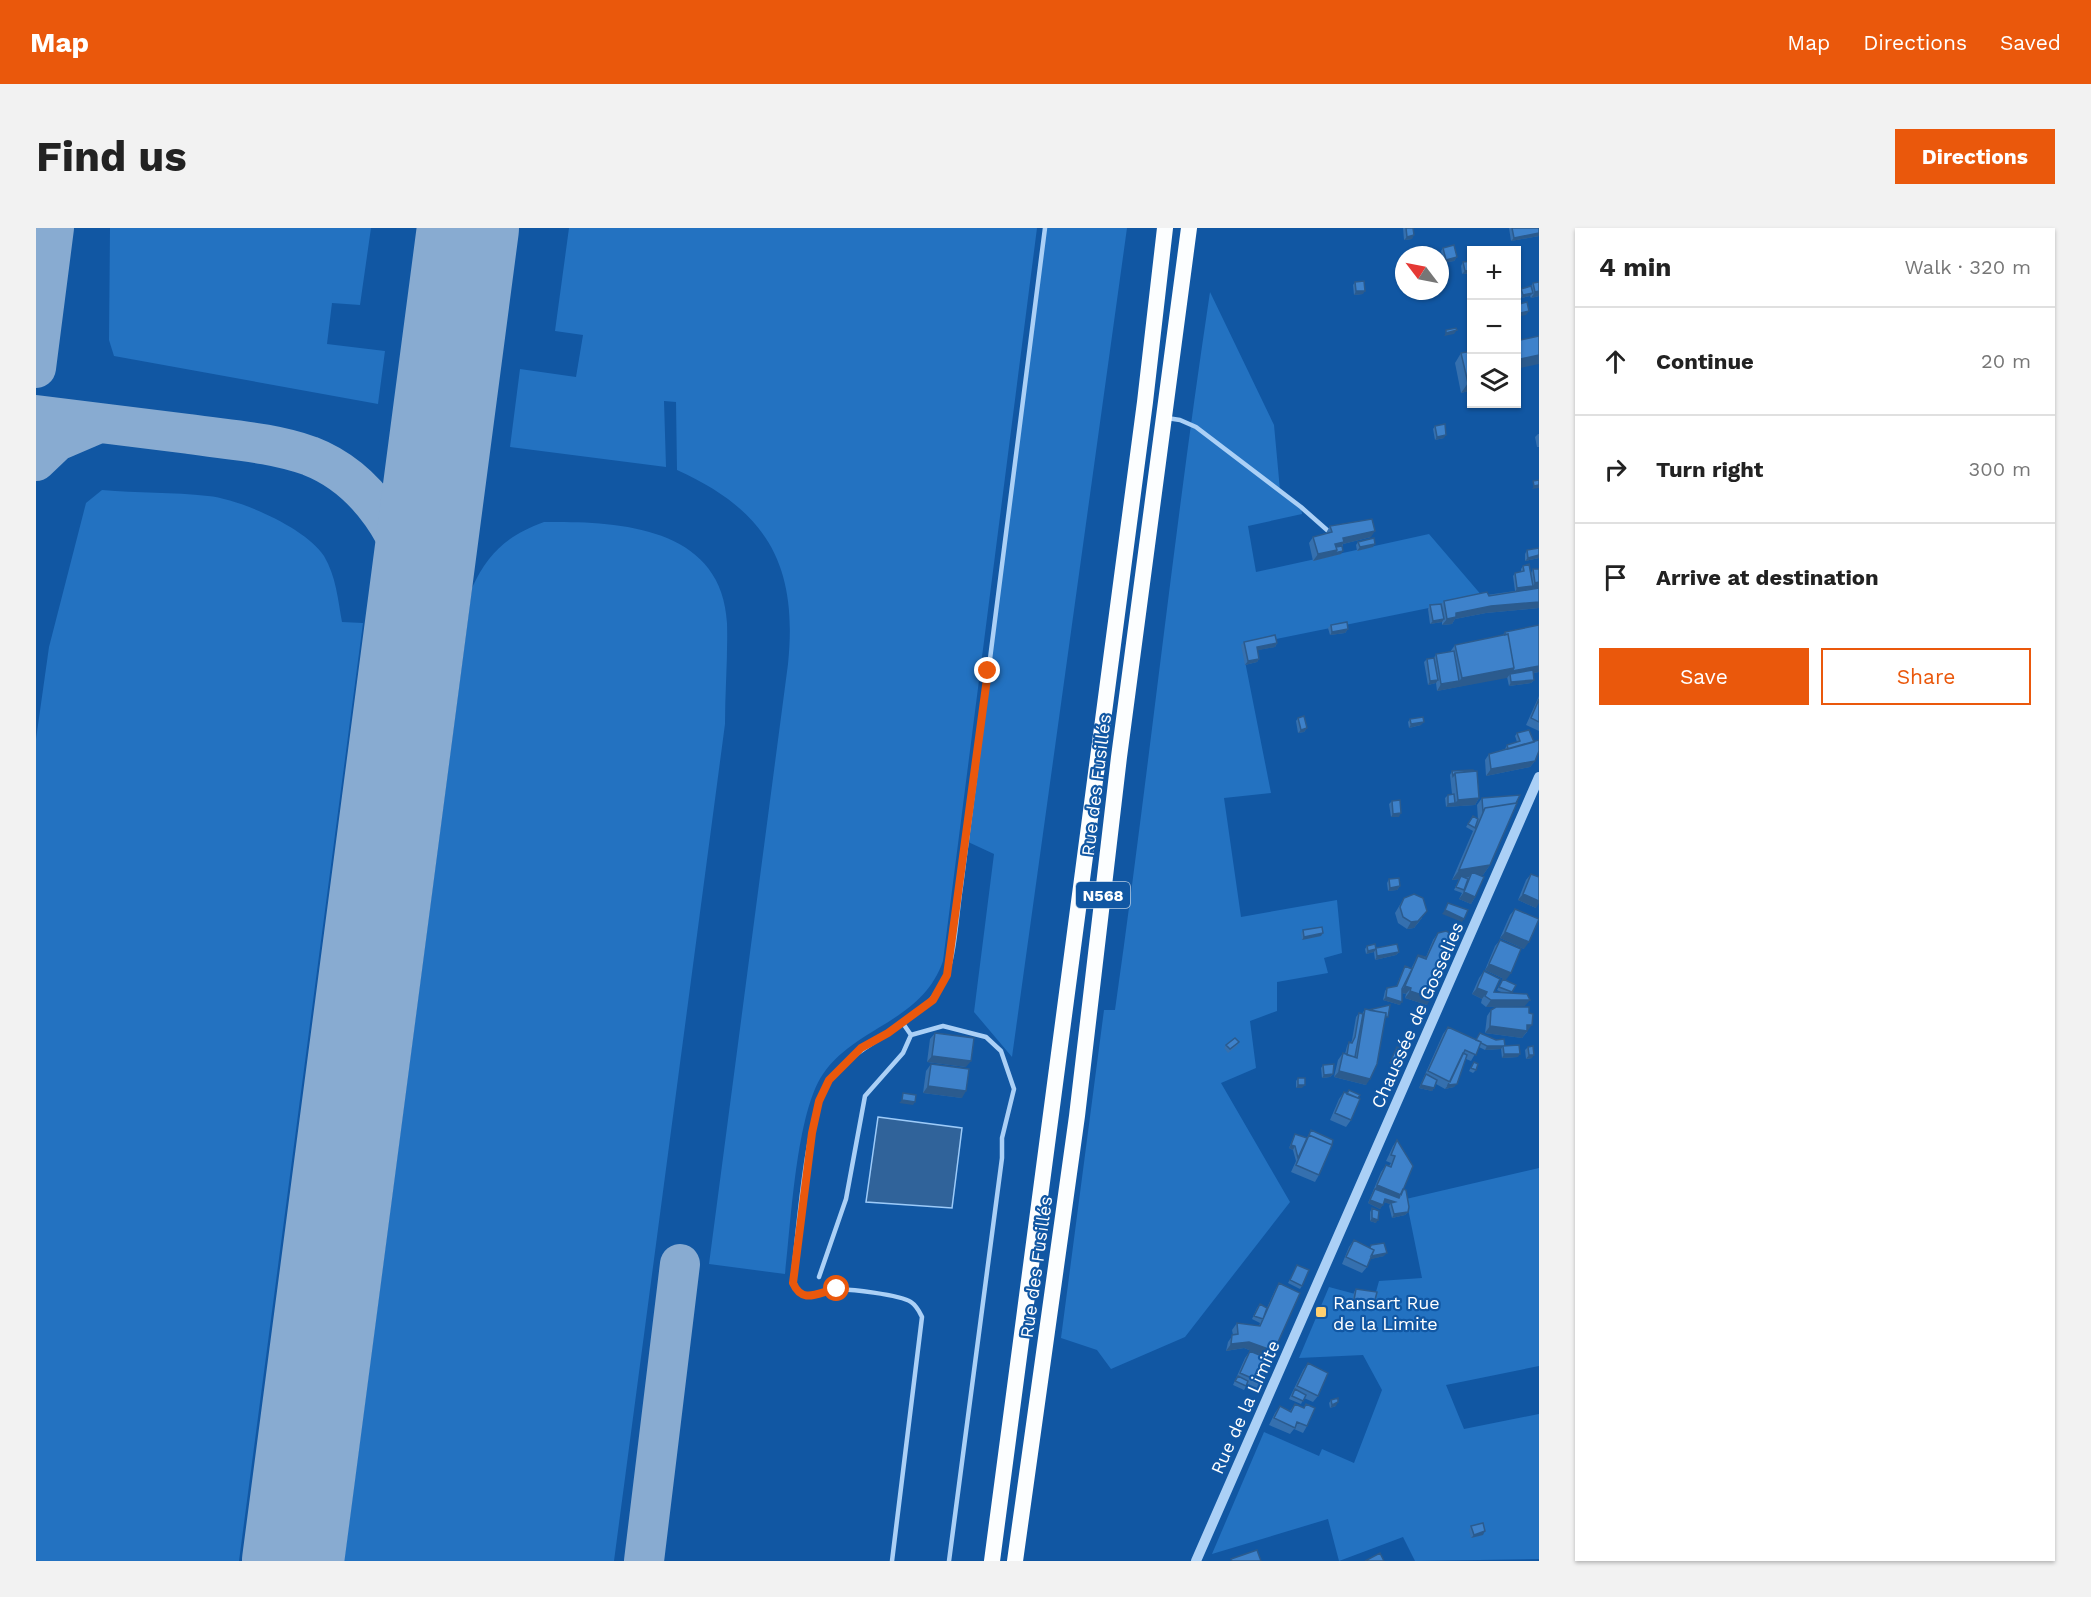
<!DOCTYPE html>
<html lang="en">
<head>
<meta charset="utf-8">
<style>
	body { margin:0; font-family:"Work Sans",sans-serif; background:#f2f2f2; color:#222 }
	.controls { position:absolute; right:18px; top:18px; display:grid; overflow:hidden; border-radius:0px; box-shadow:0 2px 4px #0004 }
	.controls button { width:54px; height:54px; display:grid; place-items:center; padding:0; border:0; border-bottom:2px solid #e0e0e0; background:#fff; color:#222; font:30px sans-serif }
	.compass { position:absolute; left:1359px; top:18px; width:54px; height:54px; border-radius:50%; background:#fff; box-shadow:0 2px 4px #0004; rotate:302deg }
	.stop { position:absolute; width:18px; height:18px; margin:-14px; border:4px solid #ea580c; border-radius:50%; background:#fff }
	.stop.end { background:#ea580c; border-color:#fff; box-shadow:0 2px 6px #0008 }
	.list { margin:0; padding:0; list-style:none }
	h2 { display:flex; justify-content:space-between; align-items:center; height:78px; margin:0; padding:0 24px; font-size:26px }
	h2 small { font-size:20px; font-weight:400; color:#767676 }
	.list li { display:grid; grid-template-columns:39px 1fr auto; gap:18px; align-items:center; box-sizing:border-box; height:108px; padding:0 24px; border-top:2px solid #e0e0e0 }
	.list b { display:block; font-size:22px; white-space:nowrap }
	.list em { font-size:20px; font-style:normal; color:#767676 }
	.actions { display:flex; gap:12px; padding:18px 24px }
	.actions a { flex:1; padding:14px 0; border:2px solid #ea580c; border-radius:0px; text-align:center; font-size:21px; color:#ea580c }
	.actions .main { background:#ea580c; color:#fff }
	.icon { flex:none; width:33px; height:33px; fill:none; stroke:currentColor; stroke-width:2; stroke-linecap:round; stroke-linejoin:round }
	.map { position:relative; flex:none; width:1503px; height:1333px; overflow:hidden; border-radius:0px }
	header { display:flex; align-items:center; gap:36px; box-sizing:border-box; height:84px; padding:0 30px; background:#ea580c; color:#fff }
	header strong { font-size:28px }
	nav { display:flex; gap:33px; margin-inline-start:auto; font-size:21px }
	.intro { display:flex; align-items:center; justify-content:space-between; box-sizing:border-box; height:144px; padding:0 36px }
	h1 { margin:0; font-size:42px }
	.button { padding:15px 27px; border-radius:0px; background:#ea580c; color:#fff; font-size:21px; font-weight:700 }
	main { display:flex; gap:36px; padding:0 36px }
	aside { flex:1; background:#fff; border-radius:0px; box-shadow:0 2px 4px #0004 }
	.map>svg:first-child { display:block }
	.green { fill:#2372c1 }
	.water { fill:#30639a; stroke:#9dcbf9; stroke-width:1.5 }
	.lines { fill:none; stroke-linecap:round; stroke-linejoin:round }
	.taxiway { stroke:#88abd1; stroke-width:40 }
	.runway { stroke:#88abd1; stroke-width:102 }
	.service { stroke:#abd0f6; stroke-width:4.5 }
	.tertiary { stroke:#abd0f6; stroke-width:10 }
	.trunk { stroke:#fcfeff; stroke-width:16 }
	.wall { fill:#3570af }
	.shaded-wall { fill:#2b5b8e }
	.building { fill:#3e82cb; stroke:#2b5b8e; stroke-width:1.5 }
	.route { stroke:#ea580c; stroke-width:8 }
	.poi-dot { fill:#ffd070; stroke:#1157a3; stroke-width:2 }
	.labels { text-anchor:middle; dominant-baseline:central; stroke-width:4.5; stroke-linejoin:round; paint-order:stroke }
	.shield { fill:#1157a3; stroke:#b8cde3; stroke-width:1.5 }
	.shield-label { font-size:16px; font-weight:bold; fill:#fff }
	.street-label { font-size:18px; fill:#fff; stroke:#1157a3 }
	.poi-label { font-size:18px; fill:#fff; stroke:#1157a3; text-anchor:start }
</style>
</head>
<body>
<header>
<strong>Map</strong>
<nav><a>Map</a><a>Directions</a><a>Saved</a></nav>
</header>
<div class="intro"><h1>Find us</h1><a class="button">Directions</a></div>
<main>
<div class="map">
<svg width="1503" height="1333" viewBox="0 0 1503 1333">
	<rect width="100%" height="100%" fill="#1157a3"/>
	<path class="green" d="M74,0h261l-11,77 -28,-2 -5,41 58,7 -7,53 -264,-48 -5,-16z
		M533,0h468l-94,733c-21,61 -87,65 -120,113 -27,39 -32,150 -38,200l-76,-10 79,-600c10,-98 -20,-153 -111,-194l-1,-68 -12,-1 2,66 -156,-20 10,-78 56,8 7,-42 -28,-4z
		M1008,0h83l-115,829 -38,-45 20,-158 -28,-13z
		M1174,64l64,133 6,65 21,17 1,7 -54,12 8,46 173,-38 54,63 -241,49 29,147 -47,5 17,119 96,-17 5,53 -18,5 4,15 -51,9v29l-27,10 6,47 -35,15 69,119 -105,135 -74,32 -14,-19 -36,-12 43,-328h11c34,-239 59,-480 95,-718z
		M66,262c35,3 71,2 106,6 32,3 98,32 116,60 12,20 14,44 18,66l21,1 -124,938h-203v-822l13,-92 37,-144z
		M508,294c74,-1 178,4 183,101 1,33 -2,68 -2,101l-111,837h-270l128,-973c16,-35 36,-53 72,-66z
		M1503,940v198l-93,19 18,44 75,-15v145l-124,2 -12,-24 -64,24 -11,-42 -116,35 52,-122 55,24 3,-7 32,14 28,-73 -19,-35 -64,3 30,-71 45,12 5,-18 43,-3 -16,-79z"/>
	<path class="water" d="M842,889l84,11 -10,80 -86,-6z"/>
	<g class="lines">
		<path class="taxiway" d="M0,140l18,-140
			M0,187c51,6 102,13 153,19 40,6 82,8 121,22 57,22 99,84 104,144 1,21 -2,43 -4,64
			M0,233l21,-20 42,-18
			M608,1333l36,-297"/>
		<path class="runway" d="M257,1333l175,-1333"/>
		<path class="service" d="M1131,190l13,2 16,7 105,80 26,23
			M866,794l9,13
			M875,807l32,-9 43,11 15,14 13,38 -12,49v20l-53,403
			M783,1049l27,-78 19,-103 38,-43 8,-18
			M856,1333l30,-244c-3,-6 -5,-11 -11,-15 -10,-7 -64,-14 -77,-12 -16,2 -25,13 -38,-1l-3,-14c5,-41 14,-166 36,-195 31,-41 99,-57 117,-104 9,-22 11,-65 15,-90l84,-658"/>
		<path class="tertiary" d="M1160,1333l343,-784"/>
		<path class="trunk" d="M956,1333l153,-1159 20,-174
			M979,1333l62,-445 42,-359 70,-529"/>
	</g>
	<path class="wall" d="M1367,0h10l-1,11 -8,1z
		M1473,0h30v8l-28,5z
		M1407,20l14,9 -3,4 -11,2 -2,-12z
		M1436,33v12l-10,1 -1,-8 2,-4z
		M1319,54l8,12 -9,1 -1,-10z
		M1497,55l6,13 -8,2 -1,-2 -9,2 -2,-6 2,-3 10,-3z
		M1436,123v39l-11,3 -6,-30 6,-10z
		M1399,198l9,12 -9,2 -2,-11z
		M1502,206h1v13h-2l-2,-10z
		M1294,298l41,11 -28,7 -2,10 -28,7 -4,-18 4,-6 13,-4z
		M1322,314l15,5 -16,4 -1,-6z
		M1503,320v10l-14,3v-7l2,-4z
		M1487,338l8,7 2,-4 6,39 -53,5 -31,6 -3,5 -10,1v-3l-12,2 -2,-15 2,-4 11,-1 3,-3 71,-10 -2,-15 2,-3 6,-1v-3z
		M1295,397l17,4 -3,4 -15,2 -2,-7z
		M1503,397v47l-6,1 1,7 -3,3 -22,3 -2,-9 -70,14 -1,-8 -8,2 -4,-23 3,-3 7,-1 2,-4 14,-2 5,-7 47,-9 3,-4z
		M1208,414l33,1 -2,4 -18,3 2,9 -2,3 -12,3 -4,-20z
		M1503,468v35l-13,-6z
		M1262,490l9,10 -3,4 -6,1 -2,-12z
		M1374,491l11,6 -12,3 -1,-6z
		M1481,505l18,28 -5,6 -44,9 -1,-16 4,-6 16,-5 2,-4 10,-3 -2,-6z
		M1416,543l27,27 -4,7 -29,2 -1,-9 3,-3 4,-1 -2,-19z
		M1446,570l8,67 -7,10h-3l-5,22 -4,7 -12,-5 3,-6 -8,-3 5,-11 -7,1 21,-49 -7,-4 7,-11 5,3 -1,-14z
		M1356,573l7,16h-8l-2,-13z
		M1495,646l5,34 -18,-8 8,-20z
		M1353,651l11,7 -3,4 -9,1 -1,-8z
		M1368,670l18,20 -8,10 -7,1 -9,-6 -3,-10z
		M1479,681l9,40 -24,-11 10,-23z
		M1267,702l20,3 -2,3 -19,4 -1,-7z
		M1402,705l-11,72 -22,-7 1,-4 -4,-1 -2,12 -17,-5 2,-9 2,-3 9,-1 7,-17 2,-4 6,3 7,-14 8,2 7,-17z
		M1464,712l6,40 -21,-10 10,-24z
		M1331,718l9,2 23,4 -3,3 -21,5 -1,-8 -8,2 -1,-5z
		M1448,743l10,21 9,1 -6,-3 6,-11 13,6 -4,8 13,13 -39,1 -5,-4 1,-4 -10,-5 7,-16z
		M1329,781l21,11h-1l-19,65 -32,-8 4,-17 5,-7 2,1 2,-8 2,-4 2,1 1,-3 4,-23 3,-4 3,1z
		M1455,782l36,22 -5,6 -37,-5 2,-17z
		M1412,799l28,13 4,-7 25,13 13,11 -16,1 -1,-9 -16,1 -6,-3 -8,14 -5,-2 -12,28 -9,2 -9,-5 -4,7 -13,-3 24,-54z
		M899,805l31,34 -39,-5 3,-23z
		M1203,814l-2,4 -9,7 -4,-5 2,-3z
		M1492,819l4,11 -6,1 -1,-9z
		M1438,834l2,8 -3,3 -4,-2z
		M895,836l31,34 -39,-5 3,-22z
		M1287,837l10,9 -3,3 -8,1 -1,-10z
		M1262,850l4,10h-6v-7z
		M1313,862l2,30 -5,7 -16,-7 9,-21 5,-7 3,1z
		M1275,902l8,45 -4,7 -24,-10 5,-11 -3,-11 -4,-2 6,-14 12,4z
		M1361,912l6,49 5,23 -3,3 -13,3 -3,-12 1,-2 -6,-2 -4,7 -12,-6 13,-31 5,-7 3,1 2,-3 -5,-2 7,-15z
		M1336,980l4,15 -6,-2v-9z
		M1318,1012l30,16 -14,3 -3,8 -5,6 -20,-9 7,-17z
		M1261,1037l5,21 -2,3 -12,-6z
		M1243,1055l-9,75 -26,-10 -18,3 2,-9 5,-7 -1,-5 5,-7 22,3 1,-3 -8,-4 5,-11 3,-4 7,4 8,-18z
		M1320,1061l18,15 -2,4 -20,-5 2,-11z
		M1214,1123l11,31 -4,7 -10,-4 -3,5 -11,-5 12,-27z
		M1272,1135l10,33 -5,6 -9,-4 -3,6 -12,-5 14,-29z
		M1295,1172l5,6 -6,2 -1,-5z
		M1259,1176l9,4 2,-4 1,22 -4,7 -9,-4 -4,5 -21,-9 6,-12 5,-7 10,5z
		M1435,1298l12,9 -12,3 -2,-8z"/>
	<path class="shaded-wall" d="M1503,5v3l-28,5 3,-3z
		M1378,7l-2,4 -8,1 3,-3z
		M1421,29l-3,4 -11,2 3,-3z
		M1436,42v3l-10,1 3,-3z
		M1320,63h9l-2,3 -9,1z
		M1503,63v5l-8,2 4,-6z
		M1497,65l-3,3 -9,2 2,-3z
		M1493,83l-3,4 -10,2v-3z
		M1421,102l-3,4 -10,2 2,-3z
		M1503,127v9l-23,5v-9z
		M1436,154v8l-11,3 7,-10z
		M1410,207l-2,3 -9,2 2,-3z
		M1503,257v3l-7,1 2,-3z
		M1339,303l-4,6 -28,7 -4,5 -6,1 2,-6 8,-6z
		M1339,316l-2,3 -16,4 3,-4z
		M1301,322l6,1 -2,3 -28,7 5,-7z
		M1503,327v3l-14,3 3,-3z
		M1503,354v6l-8,1 4,-6z
		M1497,358l-2,3 -16,3 2,-4z
		M1503,374v6l-53,5 -31,6 -3,5 -10,1 5,-6 9,-6 35,-7z
		M1408,391l-2,3 -12,2 3,-3z
		M1312,401l-3,4 -15,2 2,-3z
		M1241,415l-2,4 -21,4 3,-4z
		M1223,431l-2,3 -12,3 3,-4z
		M1503,438v6l-29,5v-3l-3,4 -70,13 4,-7 18,-3 3,-3 52,-10z
		M1402,452l-2,3 -8,2 2,-4z
		M1498,452l-3,3 -22,3 2,-4z
		M1388,494l-3,3 -12,3 2,-4z
		M1271,500l-3,4 -6,1 3,-3z
		M1499,533l-5,6 -44,9 5,-7z
		M1443,570l-4,7 -29,2 2,-3 7,-1 3,-3z
		M1365,585l-2,4h-8l2,-3z
		M1454,637l-7,10 -13,2 2,-5 -3,5 -10,2 2,-3 -2,3 -7,1 7,-10z
		M1364,658l-3,4 -9,1 2,-3z
		M1428,664l11,5 -4,7 -12,-5z
		M1487,666l16,7v2l-3,5 -18,-8z
		M1409,682l19,9 -2,3 -20,-8z
		M1391,683l-13,17 -7,1 4,-7z
		M1469,704l24,10 -5,7 -24,-11z
		M1287,705l-2,3 -19,4 2,-3z
		M1340,721l-2,3 -8,2 2,-3z
		M1363,724l-3,3 -21,5 2,-4z
		M1453,736l22,9 -5,7 -21,-10z
		M1369,758l6,2 -5,6 -6,-2z
		M1441,760l10,4 -5,7 -10,-5z
		M1374,763l21,7 -4,7 -22,-7z
		M1350,769l16,5 -2,3 -17,-5z
		M1455,772h39l-5,6 -39,1z
		M1491,797h5l-10,13 -37,-5 5,-7z
		M1451,818h16l-2,3 -16,1z
		M1468,826h16l-2,3 -16,1z
		M1493,827h5l-2,3 -6,1z
		M896,828l39,5 -5,6 -39,-5z
		M1355,832l10,4 -3,3 -9,-4z
		M1303,843l31,8 -4,6 -32,-8z
		M1297,846l-3,3 -8,1 2,-3z
		M1421,856l-3,3 -9,2 3,-4z
		M1262,857h7l-3,3h-6z
		M1385,857l13,3 -2,3 -13,-3z
		M892,858l38,5 -4,7 -39,-5z
		M866,872l13,2 -2,3 -14,-2z
		M1255,917l4,1 -2,4 -4,-2z
		M1341,957l24,10 -5,7 -21,-13z
		M1349,971l10,3 -4,1 -1,1 -7,-2z
		M1334,972l13,5 -3,4 -12,-6z
		M1372,984l-3,3 -13,3 2,-4z
		M1336,990l6,2 -2,3 -6,-2z
		M1351,1025l-3,3 -16,4 3,-4z
		M1318,1072l20,4 -2,4 -20,-5z
		M1213,1114l25,9 -4,7 -26,-10 -18,3 5,-7z
		M1302,1174l-2,4 -6,2 2,-3z
		M1449,1303l-2,4 -12,3 3,-3z"/>
	<path class="building" d="M1370,0h7l1,7 -7,2z
		M1476,0h27v5l-25,5z
		M1418,17l3,12 -11,3 -3,-12z
		M1436,33v9l-7,1 -2,-9z
		M1408,39l2,7 -6,1v-7z
		M1328,53l1,10h-9l-1,-9z
		M1503,54v9l-4,1 -2,-9z
		M1495,58l2,7 -10,2 -2,-6z
		M1491,74l2,9 -13,3v-9z
		M1420,100l1,2 -11,3v-3z
		M1503,108v19l-23,5v-19z
		M1436,123v31l-4,1 -7,-30z
		M1409,196l1,11 -9,2 -2,-11z
		M1503,252v5l-5,1 -1,-5z
		M1336,291l3,12 -32,7 1,4 -9,2 2,6 -19,4 -5,-17 19,-5 -2,-6z
		M1338,310l1,6 -15,3 -2,-5z
		M1306,318l1,5 -9,2 3,-3 -1,-3z
		M1503,320v7l-11,3 -1,-8z
		M1493,336l4,22 -16,2 -2,-15 9,-2 -1,-5z
		M1497,341h6v13l-4,1z
		M1503,360v14l-48,4 -35,7v4l-9,2 -3,-18 43,-9 2,4z
		M1405,376l3,15 -11,2 -3,-16z
		M1311,394l1,7 -16,3 -1,-7z
		M1503,397v41l-27,5 2,-3 -6,-34 -3,1v-3z
		M1472,406l6,34 -52,10 -7,-33z
		M1239,407l2,8 -20,4 2,12 -11,2 -4,-19z
		M1418,423l5,30 -18,3 -5,-30z
		M1398,430l4,22 -8,1 -3,-22z
		M1497,442l1,10 -23,2 -1,-8z
		M1503,471v23l-8,-4z
		M1268,488l3,12 -6,2 -3,-12z
		M1387,489l1,5 -13,2 -1,-5z
		M1493,502l5,12 -26,7 -1,-4 13,-4 -3,-8z
		M1503,512v11l-4,10 -44,8 -2,-15z
		M1437,542l1,1 -19,2 -2,3 -1,-5z
		M1441,543l2,27 -21,2 -3,-27z
		M1418,566l1,9 -7,1v-9z
		M1484,567l-4,8 -31,5 -2,4 -1,-14z
		M1364,572l1,13 -8,1 -1,-13z
		M1481,575l-27,62 -31,5 26,-62z
		M1437,588l5,3 -3,9 -7,-4z
		M1436,644l12,5 -9,20 -11,-5z
		M1495,646l8,3v24l-16,-7z
		M1425,648l7,3 -4,11 -8,-3z
		M1363,650l1,8 -10,2 -1,-9z
		M1378,666l9,4 4,13 -9,10 -7,1 -8,-5 -3,-10 4,-9z
		M1412,675l20,7 -4,9 -19,-9z
		M1479,681l24,10 -10,23 -24,-10z
		M1286,699l1,6 -19,4 -1,-7z
		M1410,703l12,6 -27,61 -21,-7 1,-3 -6,-2 13,-30 8,3 12,-26z
		M1423,703l-2,5 -7,-3z
		M1464,712l21,9 -10,24 -22,-9z
		M1339,716l1,5 -8,2 -1,-5z
		M1361,716l2,8 -22,4 -1,-8z
		M1382,727l8,2v2l-8,-3 -2,3z
		M1369,738l7,3 -10,20v13l-16,-5 1,-9 10,-2z
		M1448,743l16,8 -6,13 33,2 3,6h-39l-6,-4 2,-4 -10,-4z
		M1467,751l13,6 -4,7 -13,-5z
		M1354,777l-2,12h-2v-4l-18,-3z
		M1460,779h33v6l4,1 -1,11h-5v6l-37,-5 1,-16z
		M1329,781l21,4 -9,51 -7,15 -31,-8 4,-18 14,5z
		M1323,785l4,1 -8,43 -8,-2 2,-13 3,1 3,-6z
		M1412,799l33,15 -5,13 -11,-5 -15,32 -22,-11z
		M899,805l39,5 -3,23 -39,-5z
		M1444,805l16,7 8,-1 1,7h-18l-6,-3v-1l-5,-2z
		M1199,810l4,4 -9,7 -4,-4z
		M1483,817l1,9h-16l-1,-8z
		M1497,818l1,9h-5l-1,-8z
		M1361,819l9,4 -5,13 -10,-4z
		M1427,825l4,2 -10,29 -9,1z
		M1438,834l4,2 -2,6 -5,-2z
		M895,836l38,5 -3,22 -38,-5z
		M1298,836l-1,10 -9,1 -1,-10z
		M1390,846l11,6 -3,8 -13,-3z
		M1262,850h7v7h-7z
		M1313,862l11,5 -2,3 -11,-4z
		M1308,864l16,7 -9,21 -16,-7z
		M867,865l13,2 -1,7 -13,-2z
		M1275,902l22,10 -1,5 -23,-10z
		M1259,906l12,4 -9,20 -3,-12 -4,-1z
		M1273,907l23,10 -13,30 -23,-10z
		M1361,912l16,26 -12,29 -24,-10 9,-20 5,2 4,-11 -4,-1z
		M1339,961l24,9 4,-9 3,1 3,17 -1,5 -14,2 -3,-11 4,-1 -10,-3 -2,6 -13,-5z
		M1336,980l7,3 -1,9 -6,-2z
		M1318,1012l20,10 -7,17 -21,-10z
		M1348,1015l3,10 -16,3 3,-6 -4,-2 1,-3z
		M1261,1037l12,5 -7,16 -12,-6z
		M1243,1055l21,10 -26,58 -25,-9 -18,2 1,-9 6,-1 -1,-11 23,3z
		M1320,1061l21,3 -3,12 -20,-4z
		M1224,1076l7,4 -4,11 -9,-3z
		M1214,1123l21,9 -10,22 -21,-9z
		M1272,1135l20,10 -10,23 -21,-10z
		M1202,1148l10,5 -2,5 -11,-5z
		M1259,1161l11,6 -3,6 -11,-5z
		M1302,1170v4l-6,3 -1,-5z
		M1259,1176l9,4 2,-4 9,4 -8,18 -10,-4 -2,6 -21,-10 6,-12 11,6z
		M1447,1295l2,8 -11,4 -3,-9z
		M1221,1322l4,11h-29l-1,-2z
		M1344,1325l4,8h-19z"/>
	<g class="lines">
		<path class="route" d="M801,1061c-17,2 -34,17 -44,-6l19,-150 7,-32 10,-21 32,-32 27,-15 45,-33 14,-25 41,-304"/>
	</g>
	<rect class="poi-dot" x="1279" y="1078" width="12" height="12" rx="3"/>
	<g class="labels">
		<rect class="shield" x="1040" y="654" width="54" height="26" rx="4.5"/>
		<g class="shield-label">
			<text x="1067" y="667">N568</text>
		</g>
		<g class="street-label">
			<text transform="translate(1060 557) rotate(-83)">Rue des Fusillés</text>
			<text transform="translate(1381 787) rotate(-66)">Chaussée de Gosselies</text>
			<text transform="translate(1000 1039) rotate(-82)">Rue des Fusillés</text>
			<text transform="translate(1209 1179) rotate(-66)">Rue de la Limite</text>
		</g>
		<g class="poi-label">
			<text x="1297" y="1074">Ransart Rue<tspan x="1297" dy="21">de la Limite</tspan></text>
		</g>
	</g>
</svg>
<div class="controls">
<button>+</button>
<button>−</button>
<button><svg class="icon" aria-label="layers" viewBox="0 0 24 24"><path d="M12 4l9 5-9 5-9-5zM3 14l9 5 9-5"/></svg></button>
</div>
<svg class="compass" viewBox="-18 -18 36 36"><path d="M0-13l5 13h-10z" fill="#e53935"/><path d="M0 13l5-13h-10z" fill="#767676"/></svg>
<div class="stop" style="left:801px;top:1061px"></div>
<div class="stop end" style="left:952px;top:443px"></div>
</div>
<aside>
<h2>4 min<small>Walk · 320 m</small></h2>
<ul class="list">
<li><svg class="icon" aria-label="ahead" viewBox="0 0 24 24"><path d="M12 20V5M6 11l6-6 6 6"/></svg><div><b>Continue</b></div><em>20 m</em></li>
<li><svg class="icon" aria-label="right" viewBox="0 0 24 24"><path d="M7 20v-9h11M14 6l5 5-5 5"/></svg><div><b>Turn right</b></div><em>300 m</em></li>
<li><svg class="icon" aria-label="arrive" viewBox="0 0 24 24"><path d="M6 21V4h12l-3 4 3 4H6"/></svg><div><b>Arrive at destination</b></div></li>
</ul>
<div class="actions"><a class="main">Save</a><a>Share</a></div>
</aside>
</main>
</body>
</html>
